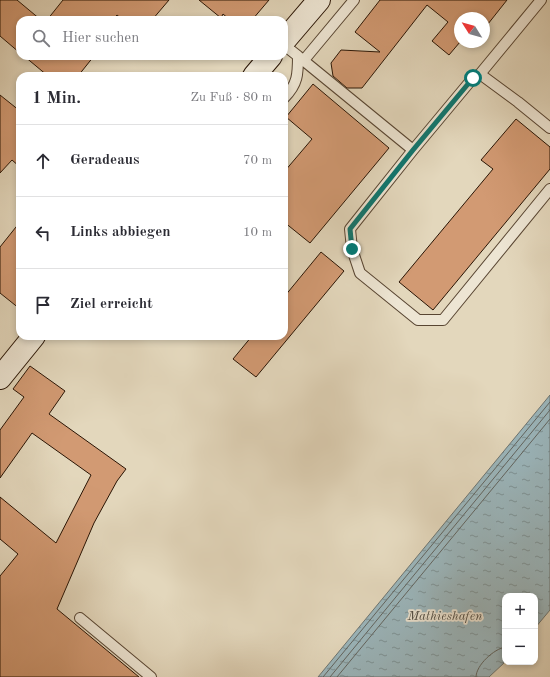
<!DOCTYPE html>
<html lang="de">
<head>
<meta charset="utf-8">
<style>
	body { margin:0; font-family:"Old Standard TT",serif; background:#f2f2f3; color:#2b2b33 }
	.controls { position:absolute; right:12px; bottom:12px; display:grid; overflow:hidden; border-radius:8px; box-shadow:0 2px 6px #0003 }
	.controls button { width:36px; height:36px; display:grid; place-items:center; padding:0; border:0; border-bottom:1px solid #e1e1e2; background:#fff; color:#2b2b33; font:20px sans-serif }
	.compass { position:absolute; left:454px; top:12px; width:36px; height:36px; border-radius:50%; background:#fff; box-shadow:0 2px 6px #0003; rotate:307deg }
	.stop { position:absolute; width:12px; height:12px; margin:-9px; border:3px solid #0f766e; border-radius:50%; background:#fff }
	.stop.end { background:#0f766e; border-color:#fff; box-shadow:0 1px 4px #0008 }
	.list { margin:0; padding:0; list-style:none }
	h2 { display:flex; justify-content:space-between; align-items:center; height:52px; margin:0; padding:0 16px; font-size:17px }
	h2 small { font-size:13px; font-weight:400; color:#7c7c81 }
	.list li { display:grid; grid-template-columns:26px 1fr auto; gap:12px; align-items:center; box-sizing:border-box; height:72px; padding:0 16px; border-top:1px solid #e1e1e2 }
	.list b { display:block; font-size:15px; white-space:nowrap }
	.list em { font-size:13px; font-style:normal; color:#7c7c81 }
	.icon { flex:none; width:22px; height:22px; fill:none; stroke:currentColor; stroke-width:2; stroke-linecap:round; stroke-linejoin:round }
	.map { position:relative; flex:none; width:550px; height:677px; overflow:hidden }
	.search { position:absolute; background:#fff; box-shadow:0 2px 6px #0003; left:16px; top:16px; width:272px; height:44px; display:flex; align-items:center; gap:10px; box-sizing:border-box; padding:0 14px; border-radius:12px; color:#7c7c81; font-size:15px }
	.panel { position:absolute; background:#fff; box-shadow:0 2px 6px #0003; left:16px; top:72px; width:272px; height:268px; border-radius:12px }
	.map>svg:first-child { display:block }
	.water { fill:url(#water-ripples); stroke:#6d7572 }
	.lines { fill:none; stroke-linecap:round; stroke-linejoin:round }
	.shore { stroke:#626560; stroke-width:1 }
	.building { fill:#d29a73; stroke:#291404 }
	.lane-casing { stroke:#584532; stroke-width:12 }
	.secondary-casing { stroke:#291404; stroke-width:24 }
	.lane { stroke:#ede5d3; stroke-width:10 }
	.secondary { stroke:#ede5d3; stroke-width:22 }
	.route { stroke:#0f766e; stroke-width:5 }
	.labels { text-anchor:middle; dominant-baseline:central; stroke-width:3.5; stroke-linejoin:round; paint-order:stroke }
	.water-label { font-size:13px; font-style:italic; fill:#514d44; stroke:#ede5d3 }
</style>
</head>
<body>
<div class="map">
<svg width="550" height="677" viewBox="0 0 550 677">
	<defs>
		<pattern id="water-ripples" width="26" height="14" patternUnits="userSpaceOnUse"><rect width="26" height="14" fill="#9bb6bc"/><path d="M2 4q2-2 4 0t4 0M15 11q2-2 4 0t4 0" fill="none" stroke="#7e9397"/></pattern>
	</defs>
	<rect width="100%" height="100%" fill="#e3d7bc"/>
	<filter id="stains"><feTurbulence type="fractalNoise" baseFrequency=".005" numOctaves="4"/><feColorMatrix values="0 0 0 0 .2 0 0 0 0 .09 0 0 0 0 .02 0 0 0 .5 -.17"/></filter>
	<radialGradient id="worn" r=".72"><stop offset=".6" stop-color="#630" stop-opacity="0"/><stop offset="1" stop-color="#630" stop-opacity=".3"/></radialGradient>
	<path class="water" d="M550,395v215l-15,18v-32h-30v66l-16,15h-171z"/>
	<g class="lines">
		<path class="shore" d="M323,677l227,-275
			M330,677l220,-267
			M337,677l213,-258
			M476,677c0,-12 18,-28 29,-30"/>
	</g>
	<path class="building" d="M0,0h17l24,20h-21v33l-20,-17z
		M63,0h106l-17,20h-29l-6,-5 -5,5h-65z
		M199,0h70l-17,20h-22l-7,-6 -2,4z
		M380,0h127l-23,29v-11h-24v24l-11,13 -17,-14 16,-19 -21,-17 -65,83h-15l-14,-12 -2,-13 10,-13 39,2 -25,-20z
		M24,56h70l-16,20h-30z
		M313,84l76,64 -79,95 -26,-21v-50l28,-33 -26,-22z
		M0,95l20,16v56l-8,-7 -12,13z
		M516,119l34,28v22l-117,141 -34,-28 94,-113 -12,-9z
		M20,222v87l-20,-16v-46z
		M321,252l23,19 -88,106 -23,-18 19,-23h32v-39z
		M30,366l35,25 -16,23 77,55 -9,12 -23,42 -37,86 82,68h-139v-101l18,-22 -18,-15v-42l56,46 35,-68 -59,-42 -32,45v-48l24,-33 -11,-8z"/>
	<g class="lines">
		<defs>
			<path id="lane" d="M284,45l14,11c0,18 0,28 -14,42
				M298,56l115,94
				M304,60l50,-60
				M480,74l61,-74
				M550,128l-32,-26 -38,-28 -7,4 -60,72 -63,79 2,20 8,24 58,47h25l107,-131
				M80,618l71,59"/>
			<path id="secondary" d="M284,41l35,-41
				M254,76l17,-20
				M0,378l34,-42"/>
		</defs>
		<use href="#lane" class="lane-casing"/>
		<use href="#secondary" class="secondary-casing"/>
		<use href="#lane" class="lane"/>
		<use href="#secondary" class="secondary"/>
	</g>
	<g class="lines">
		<path class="route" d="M352,249l-2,-20 63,-79 60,-72"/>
	</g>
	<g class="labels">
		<g class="water-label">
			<text x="445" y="616">Mathieshafen</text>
		</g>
	</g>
	<rect width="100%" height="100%" filter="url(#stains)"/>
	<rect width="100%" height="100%" fill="url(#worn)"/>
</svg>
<div class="controls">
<button>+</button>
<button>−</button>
</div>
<svg class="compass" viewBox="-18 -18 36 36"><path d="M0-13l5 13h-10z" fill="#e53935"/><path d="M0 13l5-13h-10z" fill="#7c7c81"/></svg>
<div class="stop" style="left:473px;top:78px"></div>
<div class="stop end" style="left:352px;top:249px"></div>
<div class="search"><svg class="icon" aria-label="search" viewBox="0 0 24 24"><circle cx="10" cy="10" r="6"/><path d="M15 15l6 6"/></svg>Hier suchen</div>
<section class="panel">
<h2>1 Min.<small>Zu Fuß · 80 m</small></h2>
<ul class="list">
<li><svg class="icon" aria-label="ahead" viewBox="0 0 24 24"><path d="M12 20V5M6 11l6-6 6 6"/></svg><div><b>Geradeaus</b></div><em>70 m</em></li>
<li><svg class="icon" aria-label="left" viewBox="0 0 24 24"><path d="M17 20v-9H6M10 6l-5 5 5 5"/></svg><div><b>Links abbiegen</b></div><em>10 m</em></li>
<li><svg class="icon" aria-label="arrive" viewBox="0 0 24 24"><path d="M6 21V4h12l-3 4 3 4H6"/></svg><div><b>Ziel erreicht</b></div></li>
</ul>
</section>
</div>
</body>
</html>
